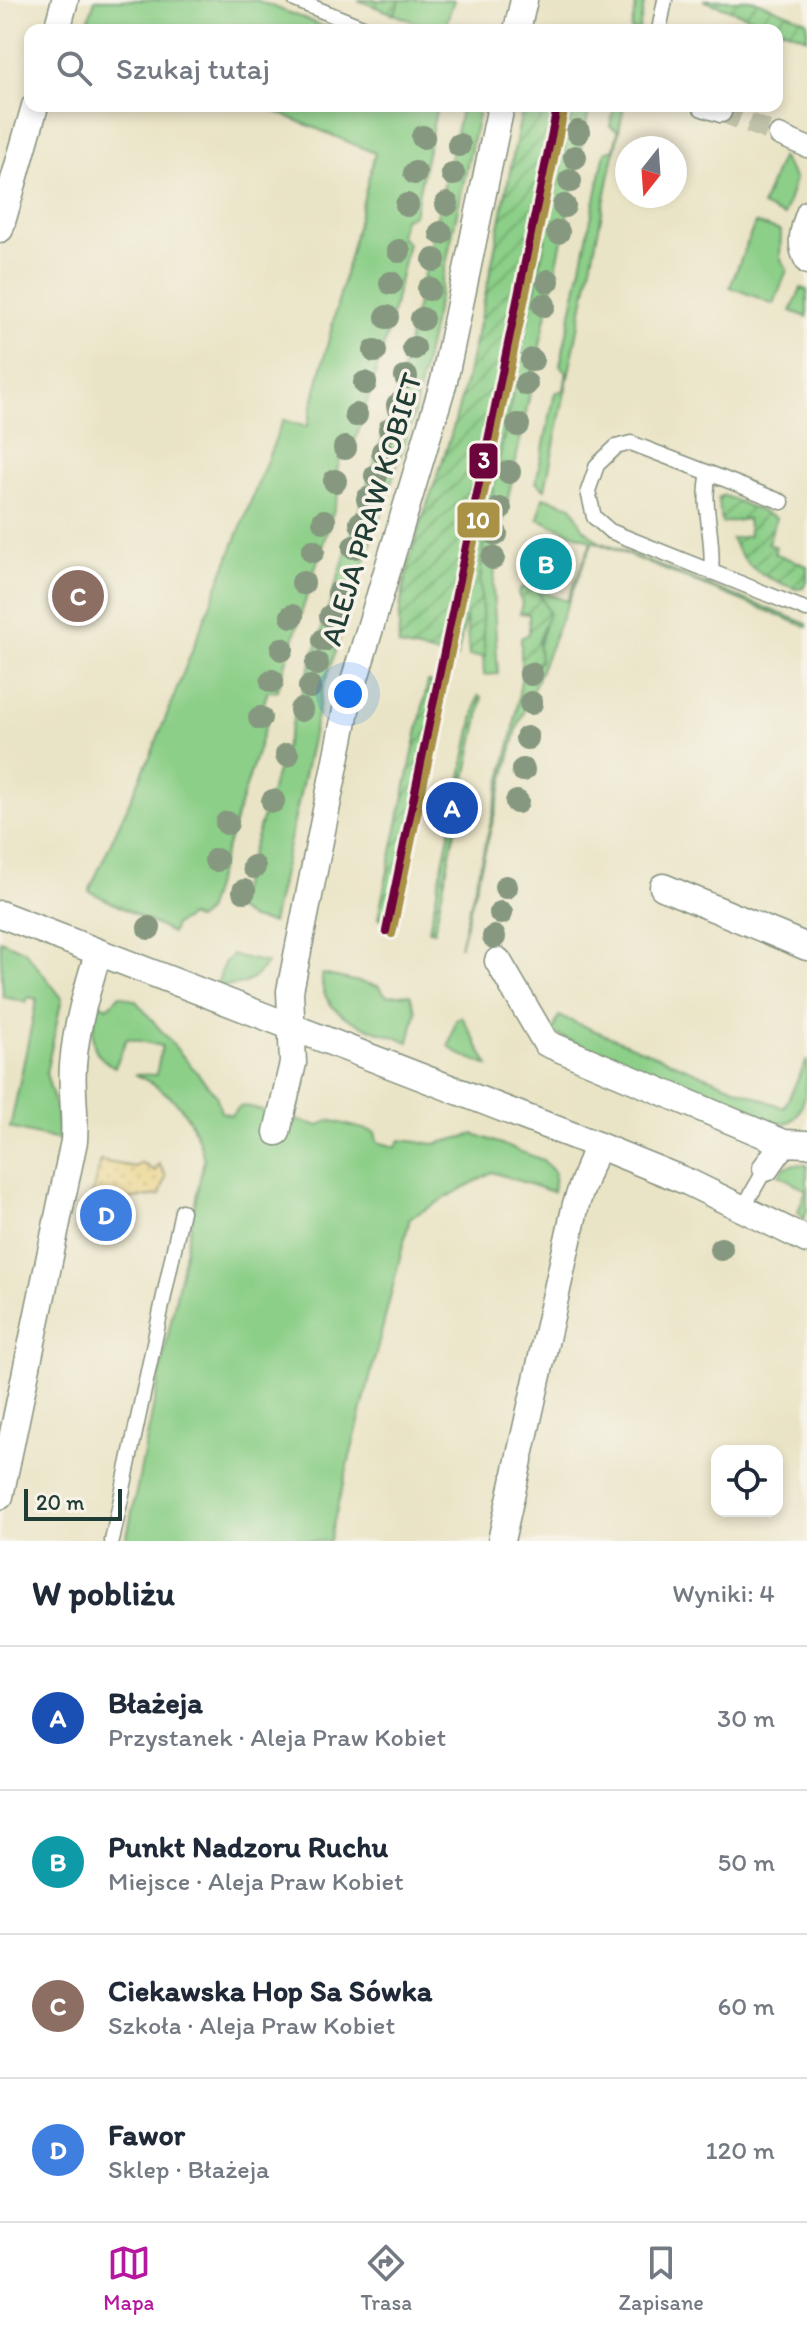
<!DOCTYPE html>
<html lang="pl">
<head>
<meta charset="utf-8">
<style>
	body { margin:0; font-family:Itim,sans-serif; background:#f6f6f7; color:#1f2937 }
	.controls { position:absolute; right:24px; bottom:24px; display:grid; overflow:hidden; border-radius:16px; box-shadow:0 4px 12px #0003 }
	.controls button { width:72px; height:72px; display:grid; place-items:center; padding:0; border:0; border-bottom:2px solid #e0e1e3; background:#fff; color:#1f2937; font:40px sans-serif }
	.compass { position:absolute; left:615px; top:136px; width:72px; height:72px; border-radius:50%; background:#fff; box-shadow:0 4px 12px #0003; rotate:197deg }
	.scale { position:absolute; left:24px; bottom:20px; width:98px; box-sizing:border-box; padding-left:8px; border:4px solid #1f3d34; border-top:0; font-size:22px; line-height:28px; white-space:nowrap; color:#1f3d34; -webkit-text-stroke:6px #f7f3e8; paint-order:stroke }
	.you { position:absolute; left:348px; top:694px; width:28px; height:28px; margin:-20px; border:6px solid #fff; border-radius:50%; background:#1a73e8; box-shadow:0 0 0 12px #1a73e833 }
	.badge { display:grid; place-items:center; width:52px; height:52px; border-radius:50%; background:#b5179e; color:#fff; font-size:26px; font-weight:700 }
	.pin { position:absolute; translate:-50% -50%; border:4px solid #fff; box-shadow:0 2px 8px #0006 }
	.list { margin:0; padding:0; list-style:none }
	h2 { display:flex; justify-content:space-between; align-items:center; height:104px; margin:0; padding:0 32px; font-size:34px }
	h2 small { font-size:26px; font-weight:400; color:#747a83 }
	.list li { display:grid; grid-template-columns:52px 1fr auto; gap:24px; align-items:center; box-sizing:border-box; height:144px; padding:0 32px; border-top:2px solid #e0e1e3 }
	.list b { display:block; font-size:30px; white-space:nowrap }
	.list p { margin:0; font-size:26px; white-space:nowrap; color:#747a83 }
	.list em { font-size:26px; font-style:normal; color:#747a83 }
	.icon { flex:none; width:44px; height:44px; fill:none; stroke:currentColor; stroke-width:2; stroke-linecap:round; stroke-linejoin:round }
	.map { position:relative; flex:none; width:807px; height:1541px; overflow:hidden }
	.search { position:absolute; background:#fff; box-shadow:0 4px 12px #0003; left:24px; right:24px; top:24px; height:88px; display:flex; align-items:center; gap:20px; box-sizing:border-box; padding:0 28px; border-radius:16px; color:#747a83; font-size:30px }
	.sheet { height:680px; background:#fff }
	nav { display:flex; justify-content:space-around; align-items:center; box-sizing:border-box; height:112px; border-top:2px solid #e0e1e3; background:#fff; font-size:22px; color:#747a83 }
	nav a { display:grid; justify-items:center; gap:4px }
	nav .on { color:#b5179e }
	.map>svg:first-child { display:block }
	.grass { fill:#8ccf88; stroke:#56865e; stroke-width:2 }
	.sand { fill:url(#sand-dots); stroke:#868c69; stroke-width:2 }
	.garden { fill:url(#garden-furrows); stroke:#56865e; stroke-width:2 }
	.lines { fill:none; stroke-linecap:round; stroke-linejoin:round }
	.pedestrian-tunnel { stroke:#c1c3a9; stroke-width:20; stroke-dasharray:20 10; stroke-linecap:butt }
	.service-casing { stroke:#84907d; stroke-width:17 }
	.pedestrian-casing { stroke:#84907d; stroke-width:23 }
	.minor-casing { stroke:#84907d; stroke-width:29 }
	.service { stroke:#fff; stroke-width:14 }
	.pedestrian { stroke:#fff; stroke-width:20 }
	.minor { stroke:#fff; stroke-width:26 }
	.tram-1-casing { stroke:#f7f3e8; stroke-width:14 }
	.tram-2-casing { stroke:#f7f3e8; stroke-width:14 }
	.tram-1 { stroke:#a99246; stroke-width:8 }
	.tram-2 { stroke:#6d053d; stroke-width:8 }
	.tree { fill:#86987f }
	.labels { text-anchor:middle; dominant-baseline:central; stroke-width:7; stroke-linejoin:round; paint-order:stroke }
	.street-label { font-size:30px; fill:#1f3d34; stroke:#f7f3e8 }
	.line-badge { stroke:#f7f3e8; stroke-width:3 }
	.badge-label { font-size:22px; text-anchor:middle; font-weight:bold; fill:#fff }
</style>
</head>
<body>
<div class="map">
<svg width="807" height="1541" viewBox="0 0 807 1541">
	<defs>
		<pattern id="sand-dots" width="8" height="8" patternUnits="userSpaceOnUse" patternTransform="scale(2)"><rect width="8" height="8" fill="#eeda9e"/><path d="M2 2h.1M6 6h.1" fill="none" stroke="#ccbc89" stroke-width="1.8" stroke-linecap="round"/></pattern>
		<pattern id="garden-furrows" width="10" height="10" patternUnits="userSpaceOnUse" patternTransform="scale(2)"><rect width="10" height="10" fill="#8ccf88"/><path d="M-1 1l2-2M0 10L10 0M9 11l2-2" fill="none" stroke="#72a970"/></pattern>
	</defs>
	<rect width="100%" height="100%" fill="#f7f3e8"/>
	<filter id="ink" filterUnits="userSpaceOnUse"><feTurbulence type="fractalNoise" baseFrequency=".0125" numOctaves="2"/><feDisplacementMap in="SourceGraphic" scale="16" xChannelSelector="R" yChannelSelector="G"/><feConvolveMatrix kernelMatrix="1 2 1 2 8 2 1 2 1" color-interpolation-filters="sRGB"/></filter>
	<filter id="wash" filterUnits="userSpaceOnUse"><feTurbulence type="fractalNoise" baseFrequency=".006" numOctaves="4" result="noise"/><feDisplacementMap in="SourceGraphic" scale="32" xChannelSelector="R" yChannelSelector="G"/><feGaussianBlur stdDeviation="1.8" result="paint"/><feColorMatrix in="noise" values="0 0 0 0 0 0 0 0 0 0 0 0 0 0 0 0 0 1.4 0 .05"/><feComposite in="paint" operator="in"/></filter>
	<g filter="url(#wash)">
		<rect width="100%" height="100%" fill="#eae4c6"/>
		<path class="grass" d="M95,0h161l77,30h-248z
			M400,0h54l-10,30h-10l-40,-16z
			M637,0h8l-6,30h-8z
			M262,106h175l-23,109 -10,3 -4,18 8,7 -19,85 -38,128h-10l-5,19 7,5 -66,211h-9l-6,18 7,6 -63,197 -9,8 -7,-4 -15,9 -3,8 -83,-42 63,-139 131,-332 24,7 68,-274z
			M462,106h18l-67,311 -90,271 -51,235 -21,-4 -17,-11 165,-524z
			M573,106h17l-93,445 -4,37 5,86 -14,1 -4,-94 5,-55z
			M614,106h10l-79,383 -9,-7 19,-89 9,-3 3,-18 -7,-6 45,-214 9,-3 4,-18 -8,-5z
			M781,157l14,22 -11,37 -22,-10z
			M755,223l26,8 -1,26 7,13 -13,34 -44,-17z
			M801,288l6,2v27l-16,-6z
			M543,497l29,9 11,22 16,14 208,82v3l-214,-86 -76,188 -57,218 54,-220 7,-47 6,-3c8,-25 30,-62 11,-86l29,10 25,-60 -54,-22z
			M0,940l24,10 38,48 -16,75 10,35 3,32 -49,-12 27,-129 -9,-2 -2,5 -23,-5z
			M232,955l35,8c-13,19 -26,25 -50,22l7,-22z
			M322,974l56,12 9,10 23,-2 6,18 -7,30c-34,-13 -91,-22 -87,-68z
			M120,995l16,6 80,94 5,17 10,3 8,-8 7,-1 73,20 10,-6 46,12 2,10 19,5 4,-7 35,4 40,-10 68,26 12,13 -2,19 -61,-20 -82,46 -81,323h-203l78,-382c-11,-45 -28,-64 -69,-85l21,1 6,-29 -35,-8 -12,29c-30,-14 -23,-37 -17,-64l10,4z
			M559,1016l225,92 23,-48c0,23 0,66 -30,64l-225,-91z
			M462,1017l27,49 -30,-12 -10,-8 7,-27z
			M795,1164l12,1v45l-3,9 -6,-7 8,-22 -27,-15 6,-8z"/>
		<path class="sand" d="M100,1161l35,6 6,-4 14,8 4,-7 7,12 -6,19 -35,4 -33,-3z"/>
		<path class="garden" d="M358,0h42l-6,14z
			M703,0h51l53,21v17z
			M523,106h50l-88,420 -5,55 5,76 -16,-1 -3,-39 -9,41 -58,-12c-4,-74 34,-149 54,-218 30,-105 48,-215 70,-322z
			M723,495l53,23 -8,25 8,4 -2,6 33,13v15l-4,7 -7,1c-35,-14 -46,-16 -65,-50l18,-3 -2,-17 -25,4 -4,-24z
			M522,587l16,4 11,22 -11,28 2,20 -19,19v-42l8,-4v-20l-9,-1 2,-11 -4,-8z
			M428,682l13,3 -51,235 -12,-2z
			M478,696l4,1 -3,19 -45,215 -5,-1z"/>
	</g>
	<g filter="url(#ink)">
		<g class="lines">
			<path class="pedestrian-tunnel" d="M721,112l58,23"/>
			<defs>
				<path id="service" d="M295,0l75,30
					M659,30l6,-30
					M709,473l73,29
					M711,572c4,-34 -10,-66 -2,-99l-78,-30 -15,4 -19,18 -9,26 6,26 16,14 197,79
					M742,1210l24,-42
					M112,1541l70,-330"/>
				<path id="pedestrian" d="M703,106l18,6
					M779,135l28,12
					M807,211c-7,18 -12,36 0,53"/>
				<path id="minor" d="M57,30l8,-30
					M517,30l7,-30
					M0,229l35,-123
					M663,887l144,60
					M0,914l597,231 91,37 119,58
					M498,961l48,82 238,100
					M277,1132l16,-69 -3,-72 57,-286 97,-324 57,-275
					M766,1168l18,-25 22,1
					M0,1496l74,-355c2,-26 -3,-51 -1,-76 3,-39 14,-75 25,-112
					M501,1541l75,-337 21,-59"/>
			</defs>
			<use href="#service" class="service-casing"/>
			<use href="#pedestrian" class="pedestrian-casing"/>
			<use href="#minor" class="minor-casing"/>
			<use href="#service" class="service"/>
			<use href="#pedestrian" class="pedestrian"/>
			<use href="#minor" class="minor"/>
			<defs>
				<path id="tram-1" d="M392,934l173,-828"/>
				<path id="tram-2" d="M386,931l171,-823"/>
			</defs>
			<use href="#tram-1" class="tram-1-casing"/>
			<use href="#tram-2" class="tram-2-casing"/>
			<use href="#tram-1" class="tram-1"/>
			<use href="#tram-2" class="tram-2"/>
		</g>
		<g class="tree">
			<circle cx="578" cy="132" r="12"/>
			<circle cx="423" cy="137" r="12"/>
			<circle cx="459" cy="145" r="12"/>
			<circle cx="575" cy="157" r="12"/>
			<circle cx="415" cy="173" r="12"/>
			<circle cx="453" cy="174" r="12"/>
			<circle cx="570" cy="181" r="12"/>
			<circle cx="447" cy="204" r="12"/>
			<circle cx="407" cy="205" r="12"/>
			<circle cx="564" cy="206" r="12"/>
			<circle cx="558" cy="232" r="12"/>
			<circle cx="441" cy="233" r="12"/>
			<circle cx="399" cy="251" r="12"/>
			<circle cx="434" cy="260" r="12"/>
			<circle cx="548" cy="281" r="12"/>
			<circle cx="391" cy="283" r="12"/>
			<circle cx="429" cy="289" r="12"/>
			<circle cx="544" cy="305" r="12"/>
			<circle cx="387" cy="317" r="12"/>
			<circle cx="422" cy="319" r="12"/>
			<circle cx="414" cy="348" r="12"/>
			<circle cx="375" cy="351" r="12"/>
			<circle cx="532" cy="360" r="12"/>
			<circle cx="406" cy="377" r="12"/>
			<circle cx="365" cy="383" r="12"/>
			<circle cx="526" cy="384" r="12"/>
			<circle cx="398" cy="405" r="12"/>
			<circle cx="356" cy="415" r="12"/>
			<circle cx="518" cy="425" r="12"/>
			<circle cx="390" cy="429" r="12"/>
			<circle cx="345" cy="448" r="12"/>
			<circle cx="383" cy="452" r="12"/>
			<circle cx="509" cy="472" r="12"/>
			<circle cx="376" cy="476" r="12"/>
			<circle cx="335" cy="481" r="12"/>
			<circle cx="368" cy="499" r="12"/>
			<circle cx="500" cy="509" r="12"/>
			<circle cx="324" cy="521" r="12"/>
			<circle cx="361" cy="523" r="12"/>
			<circle cx="496" cy="534" r="12"/>
			<circle cx="354" cy="547" r="12"/>
			<circle cx="313" cy="551" r="12"/>
			<circle cx="493" cy="558" r="12"/>
			<circle cx="303" cy="583" r="12"/>
			<circle cx="339" cy="593" r="12"/>
			<circle cx="292" cy="616" r="12"/>
			<circle cx="331" cy="616" r="12"/>
			<circle cx="324" cy="640" r="12"/>
			<circle cx="282" cy="649" r="12"/>
			<circle cx="317" cy="664" r="12"/>
			<circle cx="531" cy="674" r="12"/>
			<circle cx="272" cy="681" r="12"/>
			<circle cx="310" cy="687" r="12"/>
			<circle cx="531" cy="703" r="12"/>
			<circle cx="301" cy="710" r="12"/>
			<circle cx="260" cy="718" r="12"/>
			<circle cx="527" cy="738" r="12"/>
			<circle cx="287" cy="755" r="12"/>
			<circle cx="523" cy="770" r="12"/>
			<circle cx="273" cy="801" r="12"/>
			<circle cx="517" cy="802" r="12"/>
			<circle cx="227" cy="823" r="12"/>
			<circle cx="216" cy="860" r="12"/>
			<circle cx="254" cy="867" r="12"/>
			<circle cx="506" cy="887" r="12"/>
			<circle cx="244" cy="891" r="12"/>
			<circle cx="501" cy="913" r="12"/>
			<circle cx="149" cy="928" r="12"/>
			<circle cx="494" cy="937" r="12"/>
			<circle cx="721" cy="1249" r="12"/>
		</g>
	</g>
	<g class="labels">
		<g class="street-label">
			<text transform="translate(371 509) rotate(-73)">ALEJA PRAW KOBIET</text>
		</g>
	</g>
	<g class="line-badge">
		<rect x="468" y="442" width="31" height="38" rx="8" fill="#6d053d"/>
		<rect x="456" y="501" width="45" height="38" rx="8" fill="#a99246"/>
	</g>
	<g class="badge-label">
		<text x="484" y="468">3</text>
		<text x="478" y="528">10</text>
	</g>
</svg>
<div class="controls">
<button><svg class="icon" aria-label="locate" viewBox="0 0 24 24"><circle cx="12" cy="12" r="6"/><path d="M12 2v4M12 18v4M2 12h4M18 12h4"/></svg></button>
</div>
<svg class="compass" viewBox="-18 -18 36 36"><path d="M0-13l5 13h-10z" fill="#e53935"/><path d="M0 13l5-13h-10z" fill="#747a83"/></svg>
<div class="scale">20 m</div>
<div class="you"></div>
<div class="pin badge" style="left:452px;top:808px;background:#1a4fb4">A</div>
<div class="pin badge" style="left:546px;top:564px;background:#0f9aa8">B</div>
<div class="pin badge" style="left:78px;top:596px;background:#8d6e63">C</div>
<div class="pin badge" style="left:106px;top:1215px;background:#3f7fe0">D</div>
<div class="search"><svg class="icon" aria-label="search" viewBox="0 0 24 24"><circle cx="10" cy="10" r="6"/><path d="M15 15l6 6"/></svg>Szukaj tutaj</div>
</div>
<section class="sheet">
<h2>W pobliżu<small>Wyniki: 4</small></h2>
<ul class="list">
<li><span class="badge" style="background:#1a4fb4">A</span><div><b>Błażeja</b><p>Przystanek · Aleja Praw Kobiet</p></div><em>30 m</em></li>
<li><span class="badge" style="background:#0f9aa8">B</span><div><b>Punkt Nadzoru Ruchu</b><p>Miejsce · Aleja Praw Kobiet</p></div><em>50 m</em></li>
<li><span class="badge" style="background:#8d6e63">C</span><div><b>Ciekawska Hop Sa Sówka</b><p>Szkoła · Aleja Praw Kobiet</p></div><em>60 m</em></li>
<li><span class="badge" style="background:#3f7fe0">D</span><div><b>Fawor</b><p>Sklep · Błażeja</p></div><em>120 m</em></li>
</ul>
</section>
<nav>
<a class="on"><svg class="icon" aria-label="map" viewBox="0 0 24 24"><path d="M3 6l6-2 6 2 6-2v14l-6 2-6-2-6 2zM9 4v14M15 6v14"/></svg>Mapa</a>
<a><svg class="icon" aria-label="directions" viewBox="0 0 24 24"><path d="M12 3l9 9-9 9-9-9zM9 14v-3h6M13 9l2 2-2 2"/></svg>Trasa</a>
<a><svg class="icon" aria-label="saved" viewBox="0 0 24 24"><path d="M7 4h10v16l-5-4-5 4z"/></svg>Zapisane</a>
</nav>
</body>
</html>
